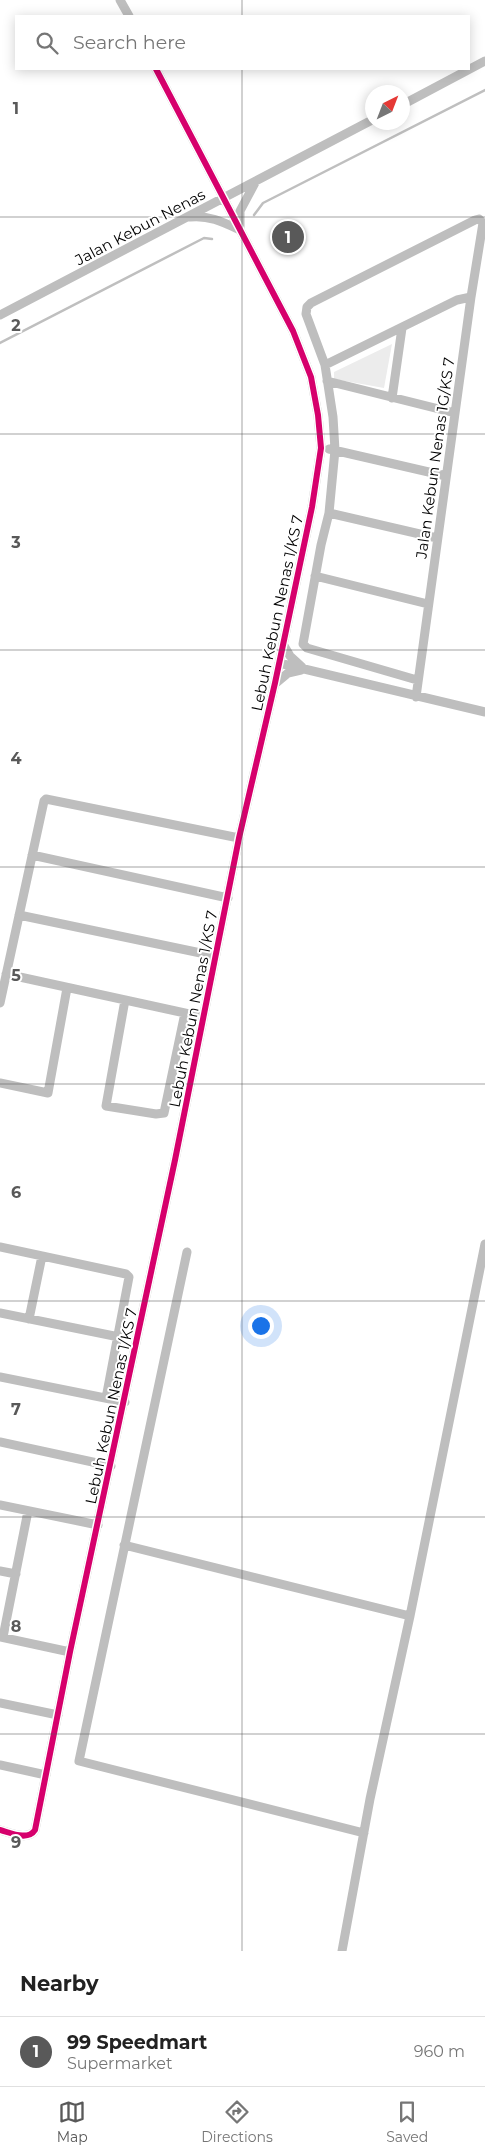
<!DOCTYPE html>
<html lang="en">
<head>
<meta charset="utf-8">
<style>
	body { margin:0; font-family:Montserrat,sans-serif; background:#f6f6f6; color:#222 }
	.compass { position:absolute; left:365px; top:85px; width:45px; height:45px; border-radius:50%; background:#fff; box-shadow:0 2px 12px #0003; rotate:42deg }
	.you { position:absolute; left:260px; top:1325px; width:18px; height:18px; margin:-12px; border:4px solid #fff; border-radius:50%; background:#1a73e8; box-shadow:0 0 0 8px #1a73e833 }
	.badge { display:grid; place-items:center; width:32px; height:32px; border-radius:50%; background:#595959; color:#fff; font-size:16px; font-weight:700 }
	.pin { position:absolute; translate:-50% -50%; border:2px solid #fff; box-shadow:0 1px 5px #0006 }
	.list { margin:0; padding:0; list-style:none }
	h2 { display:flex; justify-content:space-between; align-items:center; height:65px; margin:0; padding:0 20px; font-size:21px }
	h2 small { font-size:16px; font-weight:400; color:#767676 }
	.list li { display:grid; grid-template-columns:32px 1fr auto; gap:15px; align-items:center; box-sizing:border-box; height:70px; padding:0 20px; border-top:1px solid #e0e0e0 }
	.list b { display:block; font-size:19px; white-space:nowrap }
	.list p { margin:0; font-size:16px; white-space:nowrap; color:#767676 }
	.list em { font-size:16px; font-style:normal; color:#767676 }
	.icon { flex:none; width:28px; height:28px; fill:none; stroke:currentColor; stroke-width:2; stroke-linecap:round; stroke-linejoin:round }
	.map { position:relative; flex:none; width:485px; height:1951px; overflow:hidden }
	.search { position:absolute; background:#fff; box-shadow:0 2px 12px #0003; left:15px; right:15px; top:15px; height:55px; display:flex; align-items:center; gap:12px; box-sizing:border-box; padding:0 18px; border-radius:0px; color:#767676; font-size:19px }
	.sheet { height:135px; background:#fff }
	nav { display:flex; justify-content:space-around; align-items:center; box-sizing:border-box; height:70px; border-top:1px solid #e0e0e0; background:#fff; font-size:14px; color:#767676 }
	nav a { display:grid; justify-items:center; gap:2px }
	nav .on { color:#595959 }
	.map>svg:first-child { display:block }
	.green { fill:#ececec }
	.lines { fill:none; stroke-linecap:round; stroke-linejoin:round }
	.stream { stroke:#bfbfbf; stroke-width:2.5 }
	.minor { stroke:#bebebe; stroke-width:9 }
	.cycleway-casing { stroke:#fff; stroke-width:9 }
	.cycleway { stroke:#d6006c; stroke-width:6 }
	.grid { fill:none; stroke:#595959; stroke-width:1; stroke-opacity:0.55 }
	.labels { text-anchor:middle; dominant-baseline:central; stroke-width:4; stroke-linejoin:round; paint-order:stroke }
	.street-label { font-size:15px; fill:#000; stroke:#fff }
	.grid-label { font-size:16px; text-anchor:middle; font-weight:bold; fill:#595959; stroke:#fff; stroke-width:4; stroke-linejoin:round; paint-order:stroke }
</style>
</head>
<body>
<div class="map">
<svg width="485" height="1951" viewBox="0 0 485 1951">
	<rect width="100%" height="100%" fill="#fff"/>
	<path class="green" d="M392,344l-8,44 -50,-9v-7z"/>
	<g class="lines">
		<path class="stream" d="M254,215l9,-12 222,-113
			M0,343l204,-105 8,1"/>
		<path class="minor" d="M120,0l9,16
			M402,105l83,-44
			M190,217c19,-2 33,5 50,13
			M240,227v-16l16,-30
			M0,315l372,-195
			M325,365l132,-65 14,-3
			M327,381l128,32
			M392,398l10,-70
			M329,449l117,27
			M329,513l108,25
			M315,576l113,28
			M283,644l7,12 12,11
			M279,663l206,49
			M276,683l12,-10 13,-3
			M416,697l55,-400 12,-74 -4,-4 -4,1 -164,83 -4,4 -1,7 19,51 8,52 2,33 -6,63 -8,32 -18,99 4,4 110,32
			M32,855l196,43
			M19,915l196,41
			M6,974l197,43
			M125,1000l-19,106 50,8 8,-1 21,-100
			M0,1003l44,-202 2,-2 193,39
			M0,1083l48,10 19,-105
			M0,1247l126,27 3,3 -23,121
			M187,1252l-108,509 285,72
			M0,1313l119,24
			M29,1319l13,-63
			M0,1377l125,25
			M0,1442l111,24
			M0,1505l98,20
			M124,1545l286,71
			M0,1571l16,3
			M0,1637l70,15
			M3,1637l25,-126
			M0,1703l58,12
			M0,1765l46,10
			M0,1830c11,3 28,11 35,0l35,-178 105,-492 64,-322 36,-155 37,-176 9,-59 -3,-33 -7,-38 -18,-46 -137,-262
			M342,1951l28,-152 40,-183 75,-372"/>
		<defs>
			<path id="cycleway" d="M0,1830c11,3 28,11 35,0l35,-178 105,-492 64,-322 36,-155 37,-176 9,-59 -3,-33 -7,-38 -18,-46 -137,-262"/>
		</defs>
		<use href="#cycleway" class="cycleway-casing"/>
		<use href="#cycleway" class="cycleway"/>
	</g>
	<path class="grid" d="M242,0v16M242,69v1882M0,217h485M0,434h485M0,650h485M0,867h485M0,1084h485M0,1301h485M0,1517h485M0,1734h485"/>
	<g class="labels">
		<g class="street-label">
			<text transform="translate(140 227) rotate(-28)">Jalan Kebun Nenas</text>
			<text transform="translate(435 458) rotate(-82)">Jalan Kebun Nenas 1G/KS 7</text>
			<text transform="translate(277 613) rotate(-78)">Lebuh Kebun Nenas 1/KS 7</text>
			<text transform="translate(193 1009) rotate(-79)">Lebuh Kebun Nenas 1/KS 7</text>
			<text transform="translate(111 1406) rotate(-78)">Lebuh Kebun Nenas 1/KS 7</text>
		</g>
	</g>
	<g class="grid-label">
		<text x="16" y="114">1</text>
		<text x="16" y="331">2</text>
		<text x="16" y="548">3</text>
		<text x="16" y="764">4</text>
		<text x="16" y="981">5</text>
		<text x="16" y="1198">6</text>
		<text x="16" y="1415">7</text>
		<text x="16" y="1632">8</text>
		<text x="16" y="1848">9</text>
	</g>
</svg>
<svg class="compass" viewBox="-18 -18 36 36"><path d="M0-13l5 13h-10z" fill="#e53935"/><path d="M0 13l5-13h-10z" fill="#767676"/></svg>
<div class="you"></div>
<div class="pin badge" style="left:288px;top:237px">1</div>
<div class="search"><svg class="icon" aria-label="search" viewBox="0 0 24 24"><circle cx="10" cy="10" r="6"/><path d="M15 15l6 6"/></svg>Search here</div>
</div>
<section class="sheet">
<h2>Nearby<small></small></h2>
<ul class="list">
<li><span class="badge">1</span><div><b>99 Speedmart</b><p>Supermarket</p></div><em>960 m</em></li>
</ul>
</section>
<nav>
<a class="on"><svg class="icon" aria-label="map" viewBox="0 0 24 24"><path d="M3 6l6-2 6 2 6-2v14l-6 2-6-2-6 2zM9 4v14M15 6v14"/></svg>Map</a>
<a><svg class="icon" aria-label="directions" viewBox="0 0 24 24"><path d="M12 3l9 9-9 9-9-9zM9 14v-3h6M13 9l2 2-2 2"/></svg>Directions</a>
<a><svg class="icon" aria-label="saved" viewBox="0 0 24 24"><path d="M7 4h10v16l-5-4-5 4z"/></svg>Saved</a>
</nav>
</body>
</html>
